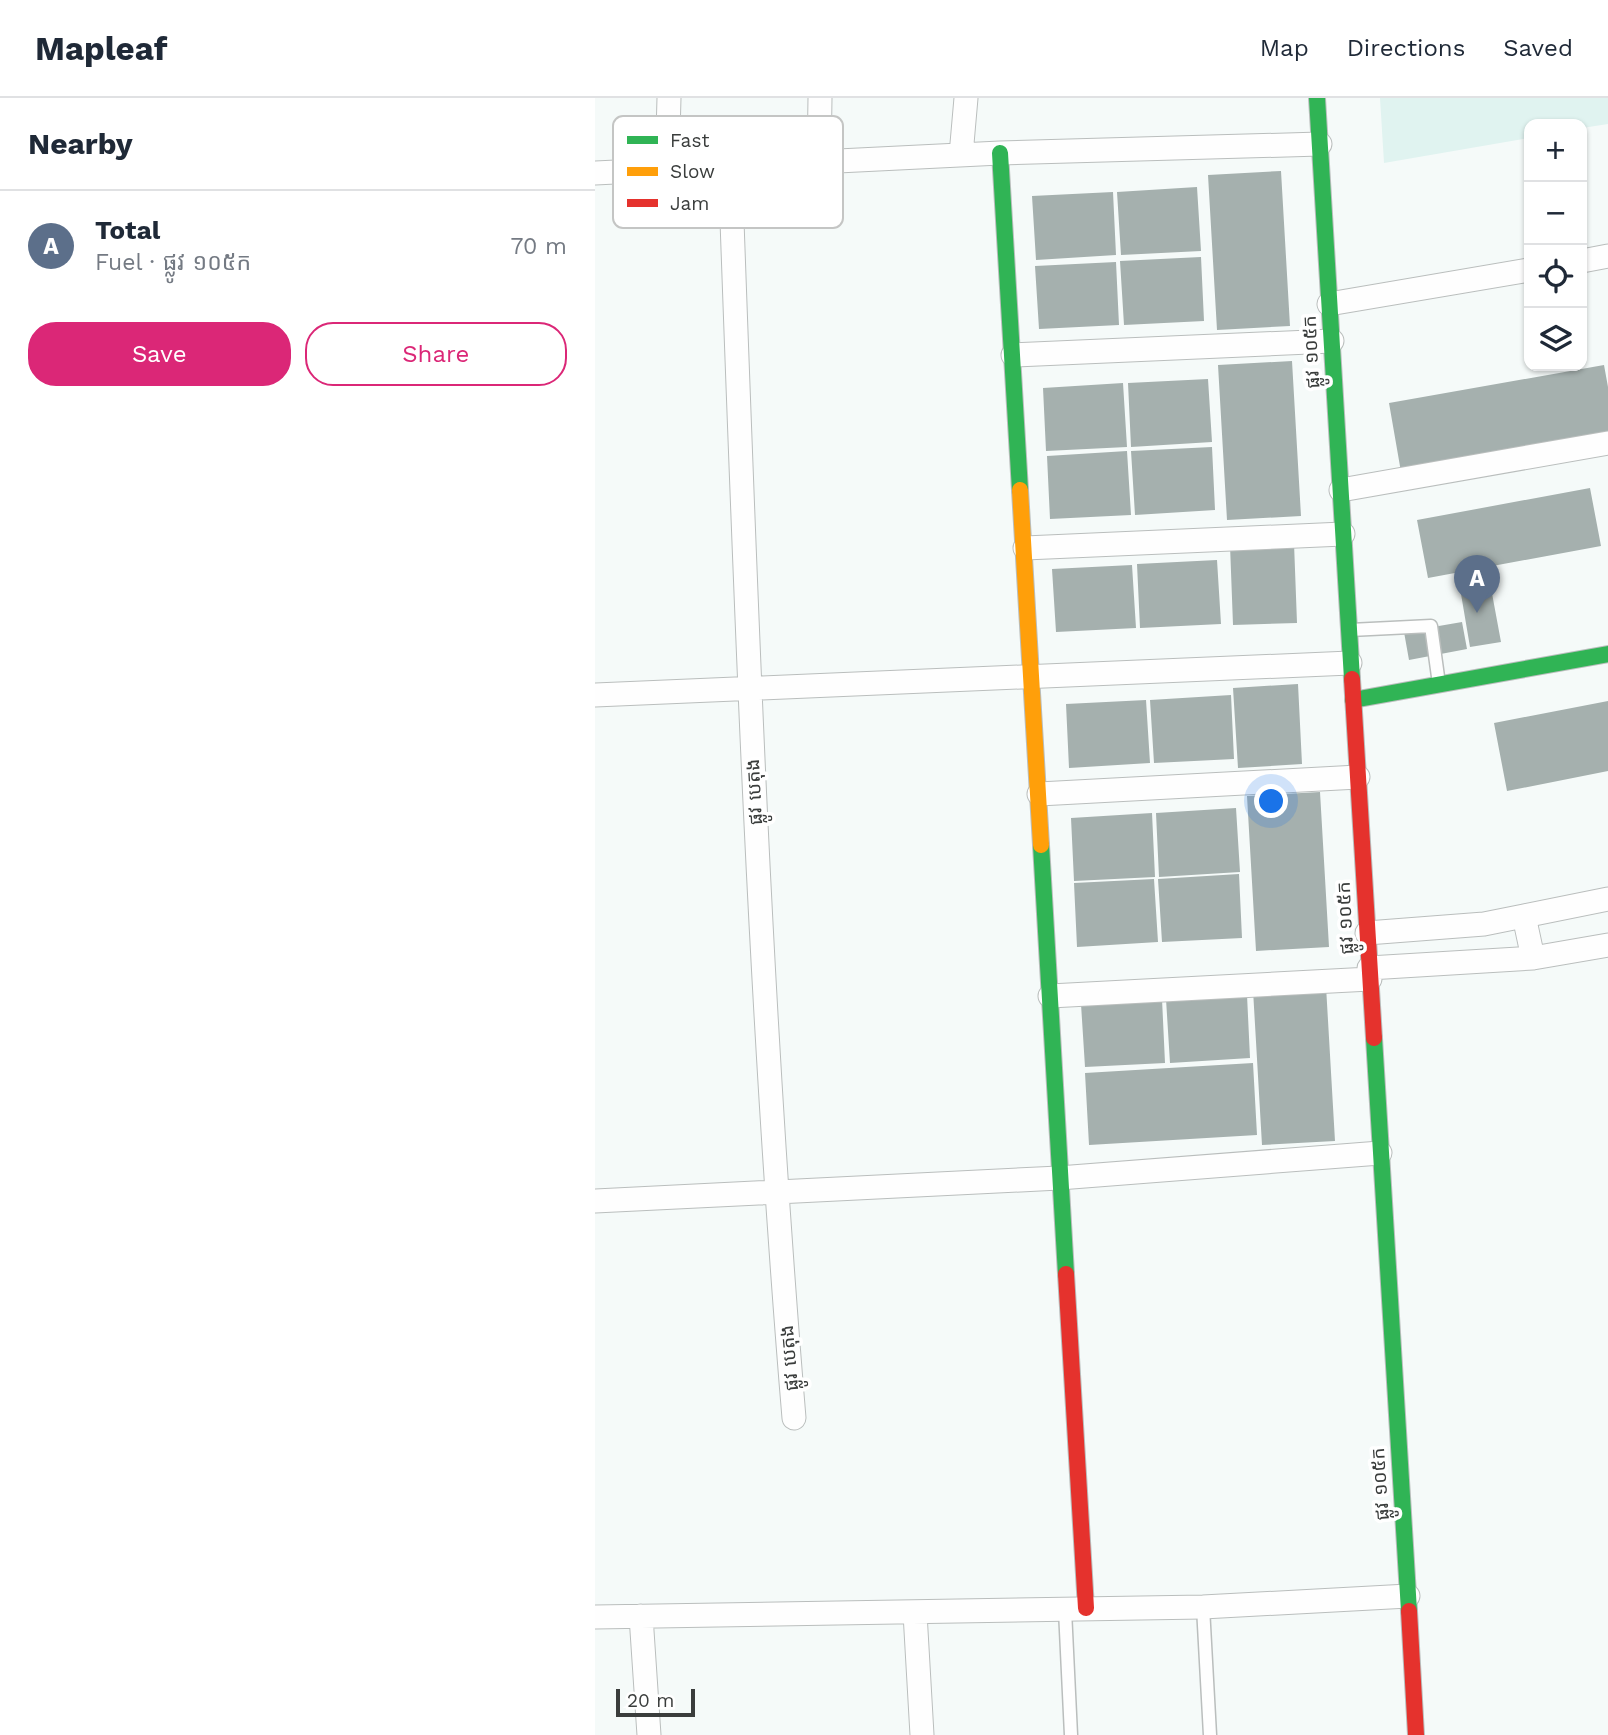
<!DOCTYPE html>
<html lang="en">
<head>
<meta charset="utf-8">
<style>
	body { margin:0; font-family:"Work Sans","Noto Sans Khmer",sans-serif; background:#f6f6f7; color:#1f2937 }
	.controls { position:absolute; right:21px; top:21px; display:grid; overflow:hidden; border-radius:14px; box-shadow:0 2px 5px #0004 }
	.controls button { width:63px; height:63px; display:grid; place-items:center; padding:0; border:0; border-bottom:2px solid #e0e1e3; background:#fff; color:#1f2937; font:35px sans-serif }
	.scale { position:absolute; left:21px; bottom:18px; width:79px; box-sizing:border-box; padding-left:7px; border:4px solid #3a3d3c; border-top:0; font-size:19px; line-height:24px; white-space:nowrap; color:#3a3d3c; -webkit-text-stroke:5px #fff; paint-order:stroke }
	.you { position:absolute; left:677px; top:704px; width:24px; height:24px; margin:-18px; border:5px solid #fff; border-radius:50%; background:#1a73e8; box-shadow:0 0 0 10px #1a73e833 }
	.badge { display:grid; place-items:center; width:46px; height:46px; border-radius:50%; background:#db2777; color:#fff; font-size:23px; font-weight:700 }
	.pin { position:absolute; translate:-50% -58px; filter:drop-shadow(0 2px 4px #0008) }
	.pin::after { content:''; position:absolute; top:37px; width:24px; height:21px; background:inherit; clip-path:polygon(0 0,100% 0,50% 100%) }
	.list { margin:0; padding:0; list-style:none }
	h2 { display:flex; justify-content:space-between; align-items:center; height:91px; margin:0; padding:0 28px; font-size:30px }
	h2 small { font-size:23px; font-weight:400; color:#747a83 }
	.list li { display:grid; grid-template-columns:46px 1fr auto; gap:21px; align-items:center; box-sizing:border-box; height:112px; padding:0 28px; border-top:2px solid #e0e1e3 }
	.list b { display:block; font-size:26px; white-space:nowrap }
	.list p { margin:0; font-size:23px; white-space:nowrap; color:#747a83 }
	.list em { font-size:23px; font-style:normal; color:#747a83 }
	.actions { display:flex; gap:14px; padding:21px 28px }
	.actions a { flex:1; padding:16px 0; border:2px solid #db2777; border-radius:28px; text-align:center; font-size:24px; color:#db2777 }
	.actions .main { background:#db2777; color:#fff }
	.icon { flex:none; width:38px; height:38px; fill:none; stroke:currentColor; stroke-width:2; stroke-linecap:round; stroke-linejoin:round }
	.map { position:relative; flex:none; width:1013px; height:1637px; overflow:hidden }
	header { display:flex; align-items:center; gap:42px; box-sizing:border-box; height:98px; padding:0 35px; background:#fff; border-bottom:2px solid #e0e1e3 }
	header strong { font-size:33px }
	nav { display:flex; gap:38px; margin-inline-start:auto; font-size:24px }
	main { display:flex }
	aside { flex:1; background:#fff }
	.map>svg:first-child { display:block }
	.green { fill:#e0f3f0 }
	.building { fill:#a5b0ae }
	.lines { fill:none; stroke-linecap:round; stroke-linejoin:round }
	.lane-casing { stroke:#babebd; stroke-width:15 }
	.street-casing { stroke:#babebd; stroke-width:25 }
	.fast-casing { stroke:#babebd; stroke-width:18 }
	.slow-casing { stroke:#babebd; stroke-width:18 }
	.jam-casing { stroke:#babebd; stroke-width:18 }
	.lane { stroke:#fefefe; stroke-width:12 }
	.street { stroke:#fefefe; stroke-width:23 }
	.fast { stroke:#30b455; stroke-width:16 }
	.slow { stroke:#ff9f0a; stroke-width:16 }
	.jam { stroke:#e5322d; stroke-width:16 }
	.labels { text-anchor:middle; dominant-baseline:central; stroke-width:7; stroke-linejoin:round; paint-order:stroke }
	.street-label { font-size:19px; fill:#3a3d3c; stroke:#fff }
	.key { fill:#fff; stroke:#c4c5c4; stroke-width:2 }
	.key-label { font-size:19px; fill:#3a3d3c }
</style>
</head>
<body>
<header>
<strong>Mapleaf</strong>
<nav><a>Map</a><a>Directions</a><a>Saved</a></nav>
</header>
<main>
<aside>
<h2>Nearby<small></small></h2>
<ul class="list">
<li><span class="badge" style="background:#5c6f8a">A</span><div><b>Total</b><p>Fuel · ផ្លូវ ១០៥ក</p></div><em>70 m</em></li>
</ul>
<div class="actions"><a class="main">Save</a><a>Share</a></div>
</aside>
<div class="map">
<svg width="1013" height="1637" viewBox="0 0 1013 1637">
	<rect width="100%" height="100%" fill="#f5faf9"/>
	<path class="green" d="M785,0h228v26l-26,4v-4h-53v14l-145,25z"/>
	<path class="building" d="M686,73l9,155 -73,4 -9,-155z
		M602,89l4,64 -80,4 -4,-63z
		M518,94l3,63 -80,5 -4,-64z
		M606,159l3,64 -80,4 -4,-64z
		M521,164l3,63 -80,4 -4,-63z
		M697,263l9,155 -74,4 -9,-155z
		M1009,267l4,22v48l-207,37 -12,-69z
		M613,281l4,63 -81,5 -3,-64z
		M528,285l4,64 -81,4 -3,-63z
		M617,349l3,63 -80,5 -4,-64z
		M532,353l4,64 -81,4 -3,-63z
		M995,390l11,58 -173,32 -11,-58z
		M699,445l3,80 -64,2 -3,-80z
		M622,462l4,64 -81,4 -3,-64z
		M537,467l4,63 -80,4 -4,-63z
		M896,490l10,54 -31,5 -9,-53z
		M867,524l5,27 -58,11 -5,-28z
		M703,586l4,80 -64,4 -5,-80z
		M636,597l3,64 -80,4 -4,-63z
		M551,602l4,63 -81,5 -3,-64z
		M1013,603v70l-101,20 -13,-68z
		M725,694l9,155 -73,4 -9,-155z
		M641,710l4,64 -81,5 -3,-64z
		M557,715l3,64 -81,4 -3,-63z
		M644,776l3,64 -80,4 -4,-63z
		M559,781l4,63 -81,5 -3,-64z
		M731,888l9,155 -73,4 -9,-155z
		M652,897l3,63 -80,5 -4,-64z
		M567,901l3,64 -80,4 -4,-63z
		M658,965l4,72 -168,10 -4,-72z"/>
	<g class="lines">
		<defs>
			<path id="lane" d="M755,532l81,-4 8,58
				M608,1509l7,128
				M470,1512l6,125"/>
			<path id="street" d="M366,57l5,-57
				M224,63l1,-63
				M135,67c15,418 29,836 64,1253
				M72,71l2,-71
				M0,75l405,-20 320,-9
				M987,163l26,-5
				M734,206l200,-34
				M418,257l319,-14
				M746,392l267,-47
				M430,450l318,-14
				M0,597l755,-32
				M444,696l319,-17
				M772,835l117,-9 40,-8
				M938,860l-9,-42 84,-17
				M774,870l164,-10 75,-13
				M455,898l320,-17
				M0,1103l464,-23 321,-25
				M320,1515l7,122
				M46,1518l8,119
				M0,1519l608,-10 205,-11"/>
			<path id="fast" d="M722,0l35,581
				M405,55l20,337
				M758,602l255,-46
				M446,747l25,429
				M779,940l35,573"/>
			<path id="slow" d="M425,392l21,355"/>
			<path id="jam" d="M757,581l22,359
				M471,1176l20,334
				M814,1513l7,124"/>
		</defs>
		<use href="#lane" class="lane-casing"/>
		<use href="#street" class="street-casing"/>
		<use href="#fast" class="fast-casing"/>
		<use href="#slow" class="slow-casing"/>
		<use href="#jam" class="jam-casing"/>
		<use href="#lane" class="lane"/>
		<use href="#street" class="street"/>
		<use href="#fast" class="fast"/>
		<use href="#slow" class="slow"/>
		<use href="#jam" class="jam"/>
	</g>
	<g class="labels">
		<g class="street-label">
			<text transform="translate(716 254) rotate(-93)">ផ្លូវ ១០៥ក</text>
			<text transform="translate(159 694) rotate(-93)">ផ្លូវ បេតុង</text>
			<text transform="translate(750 820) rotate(-93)">ផ្លូវ ១០៥ក</text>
			<text transform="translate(194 1260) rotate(-95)">ផ្លូវ បេតុង</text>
			<text transform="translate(785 1386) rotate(-94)">ផ្លូវ ១០៥ក</text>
		</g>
	</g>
	<rect x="18" y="18" width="230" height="112" rx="10" class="key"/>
	<rect x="32" y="38" width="31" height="8" fill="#30b455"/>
	<rect x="32" y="69" width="31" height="9" fill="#ff9f0a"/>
	<rect x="32" y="101" width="31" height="8" fill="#e5322d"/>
	<g class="key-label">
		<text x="75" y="49">Fast</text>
		<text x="75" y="80">Slow</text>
		<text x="75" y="112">Jam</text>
	</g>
</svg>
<div class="controls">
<button>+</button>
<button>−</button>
<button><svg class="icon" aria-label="locate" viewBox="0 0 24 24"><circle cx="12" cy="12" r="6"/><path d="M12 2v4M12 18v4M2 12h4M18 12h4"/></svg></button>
<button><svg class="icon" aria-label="layers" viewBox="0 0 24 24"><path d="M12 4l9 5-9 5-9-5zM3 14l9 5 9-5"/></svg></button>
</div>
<div class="scale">20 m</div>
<div class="you"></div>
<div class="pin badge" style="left:882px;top:515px;background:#5c6f8a">A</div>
</div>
</main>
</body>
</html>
